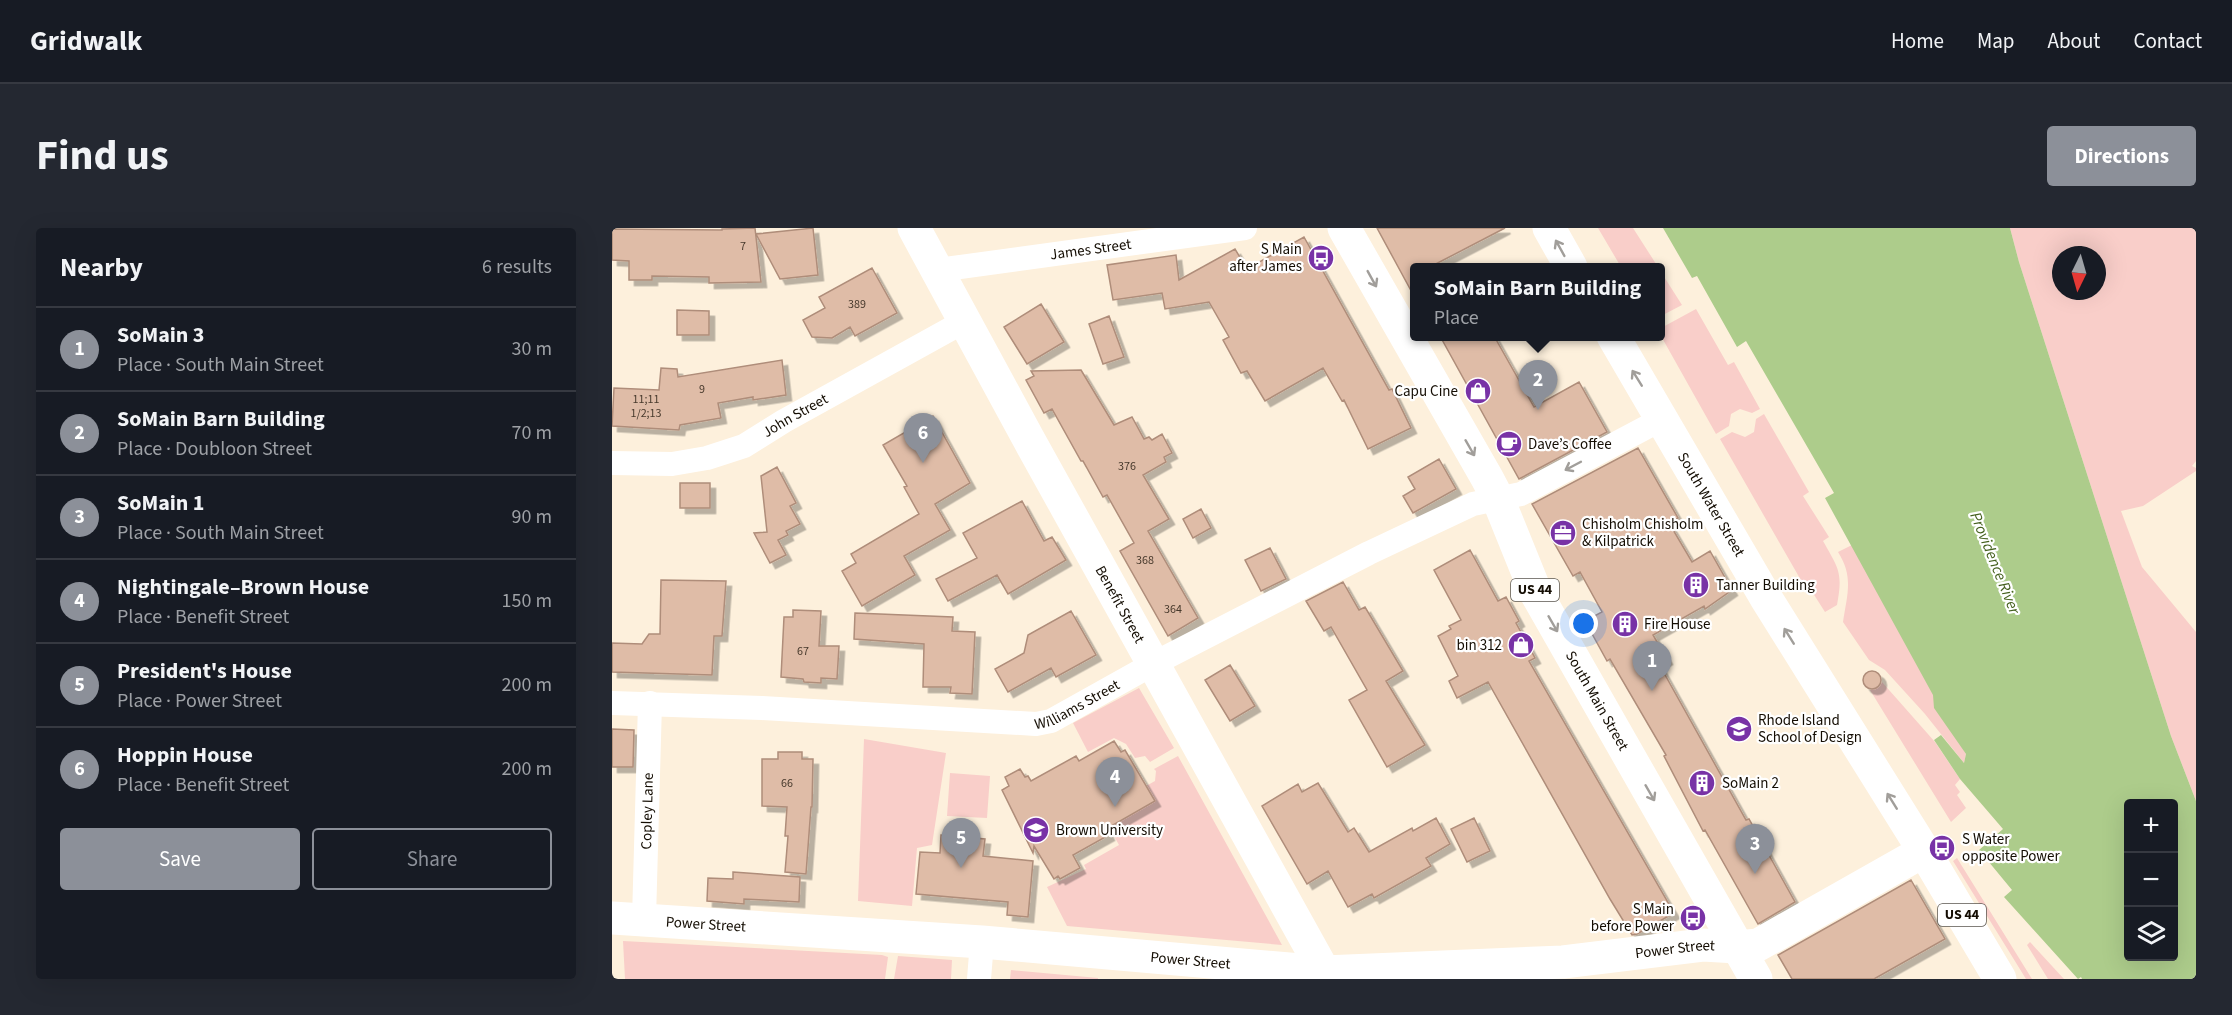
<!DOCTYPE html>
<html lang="en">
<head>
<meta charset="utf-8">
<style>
	body { margin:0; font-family:"Source Sans 3",sans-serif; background:#242831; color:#f1f3f6 }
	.controls { position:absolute; right:18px; bottom:18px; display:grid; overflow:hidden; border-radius:6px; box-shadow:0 6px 24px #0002 }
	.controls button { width:54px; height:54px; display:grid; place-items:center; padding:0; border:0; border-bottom:2px solid #363941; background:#171b24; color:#f1f3f6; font:30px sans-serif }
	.compass { position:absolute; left:1440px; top:18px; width:54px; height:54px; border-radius:50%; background:#171b24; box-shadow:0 6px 24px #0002; rotate:185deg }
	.you { position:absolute; left:972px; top:396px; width:21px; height:21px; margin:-15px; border:4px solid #fff; border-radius:50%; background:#1a73e8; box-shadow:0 0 0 9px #1a73e833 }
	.badge { display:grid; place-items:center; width:39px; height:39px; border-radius:50%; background:#8c9099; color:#fff; font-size:20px; font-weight:700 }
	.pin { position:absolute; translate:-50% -50px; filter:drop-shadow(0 2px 3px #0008) }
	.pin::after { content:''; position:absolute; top:32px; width:21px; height:18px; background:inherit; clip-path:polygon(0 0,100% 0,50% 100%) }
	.popup { position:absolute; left:798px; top:35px; width:255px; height:78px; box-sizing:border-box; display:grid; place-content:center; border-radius:6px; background:#171b24; filter:drop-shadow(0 2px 4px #0005); font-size:20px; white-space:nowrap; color:#9ea1a6 }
	.popup b { font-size:22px; color:#f1f3f6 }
	.popup::after { content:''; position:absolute; left:50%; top:100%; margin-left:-12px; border:12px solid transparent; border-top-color:#171b24 }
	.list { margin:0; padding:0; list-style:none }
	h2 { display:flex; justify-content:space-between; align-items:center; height:78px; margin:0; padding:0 24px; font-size:26px }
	h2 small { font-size:20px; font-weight:400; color:#9ea1a6 }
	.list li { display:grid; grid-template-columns:39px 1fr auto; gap:18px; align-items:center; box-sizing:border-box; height:84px; padding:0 24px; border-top:2px solid #363941 }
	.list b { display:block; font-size:22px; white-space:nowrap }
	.list p { margin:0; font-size:20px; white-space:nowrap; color:#9ea1a6 }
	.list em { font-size:20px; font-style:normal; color:#9ea1a6 }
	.actions { display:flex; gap:12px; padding:18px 24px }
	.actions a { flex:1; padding:14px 0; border:2px solid #8c9099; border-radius:6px; text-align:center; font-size:21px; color:#8c9099 }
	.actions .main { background:#8c9099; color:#fff }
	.icon { flex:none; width:33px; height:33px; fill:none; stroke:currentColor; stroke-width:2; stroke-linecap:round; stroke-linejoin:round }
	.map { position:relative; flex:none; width:1584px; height:751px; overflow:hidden; border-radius:6px }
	header { display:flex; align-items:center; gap:36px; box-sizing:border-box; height:84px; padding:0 30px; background:#171b24; border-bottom:2px solid #363941 }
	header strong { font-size:28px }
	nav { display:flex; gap:33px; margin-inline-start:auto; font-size:21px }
	.intro { display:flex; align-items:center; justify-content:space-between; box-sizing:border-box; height:144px; padding:0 36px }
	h1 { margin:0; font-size:42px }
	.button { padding:15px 27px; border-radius:6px; background:#8c9099; color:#fff; font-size:21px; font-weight:700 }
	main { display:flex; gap:36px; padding:0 36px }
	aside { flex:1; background:#171b24; border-radius:6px; box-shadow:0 6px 24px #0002 }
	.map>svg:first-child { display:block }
	.green { fill:#f9cec9; fill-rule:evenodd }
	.water { fill:#adcc8b; fill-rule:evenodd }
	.building { fill:#dfbca7; stroke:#af8d7a; stroke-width:1.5; filter:url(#shadow) }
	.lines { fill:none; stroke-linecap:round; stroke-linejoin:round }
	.street { stroke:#fff; stroke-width:24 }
	.secondary { stroke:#fff; stroke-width:33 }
	.primary { stroke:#fff; stroke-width:33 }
	.oneway { stroke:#a19e9a }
	.labels { text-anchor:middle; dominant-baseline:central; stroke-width:4.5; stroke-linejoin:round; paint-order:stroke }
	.number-label { font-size:12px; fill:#47392c }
	.shield { fill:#fff; stroke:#5a564f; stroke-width:1.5 }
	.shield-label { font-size:14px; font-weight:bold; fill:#140d03 }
	.street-label { font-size:15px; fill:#140d03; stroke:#fff }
	.poi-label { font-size:15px; fill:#140d03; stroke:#fff; text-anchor:start }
	.water-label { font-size:16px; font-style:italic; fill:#44601d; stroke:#fff }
</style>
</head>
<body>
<header>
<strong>Gridwalk</strong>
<nav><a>Home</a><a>Map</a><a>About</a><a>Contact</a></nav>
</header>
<div class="intro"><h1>Find us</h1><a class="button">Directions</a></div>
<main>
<aside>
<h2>Nearby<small>6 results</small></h2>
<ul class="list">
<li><span class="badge">1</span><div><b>SoMain 3</b><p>Place · South Main Street</p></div><em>30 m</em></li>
<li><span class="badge">2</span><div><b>SoMain Barn Building</b><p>Place · Doubloon Street</p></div><em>70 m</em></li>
<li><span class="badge">3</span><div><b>SoMain 1</b><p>Place · South Main Street</p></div><em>90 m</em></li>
<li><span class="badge">4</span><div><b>Nightingale–Brown House</b><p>Place · Benefit Street</p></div><em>150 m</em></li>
<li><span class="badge">5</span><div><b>President's House</b><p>Place · Power Street</p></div><em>200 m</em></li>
<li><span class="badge">6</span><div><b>Hoppin House</b><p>Place · Benefit Street</p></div><em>200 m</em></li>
</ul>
<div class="actions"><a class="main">Save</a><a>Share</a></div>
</aside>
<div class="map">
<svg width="1584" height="751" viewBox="0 0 1584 751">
	<defs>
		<filter id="shadow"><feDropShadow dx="5.5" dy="5.5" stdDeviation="0" flood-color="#0004"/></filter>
	</defs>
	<rect width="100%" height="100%" fill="#fdf0dc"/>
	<path class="green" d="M986,0h35l25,39h-37z
		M1398,0h186v233l-4,5 4,2v3l-53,35 -22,5 21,56 54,65v169l-25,-65 -152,-474zM1449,27h36v36h-36z
		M1049,44l21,33 -21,11z
		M1084,81l32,56 6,-3 26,47 -8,4 -12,-4 -9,5 -2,12 -13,8 -55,-98v-8z
		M1152,186l45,78 -6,4 26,41 -6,4c16,28 20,32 14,64l-12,7 -14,-22 -5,-1 -86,-150 12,-7 13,5 9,-5 2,-13z
		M1240,317l114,209 -2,9 -39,-49 -40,-44 -16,-10 -26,-38c4,-27 11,-45 -5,-70z
		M1270,454l53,60 25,37 -5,6 5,7 -3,3 9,13 -15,14 -81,-132 9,-3z
		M527,460l35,60 -24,14 -5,-6 -10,2 -9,-14 -12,-6 -26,14 -15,-29z
		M252,511l82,14 -14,92 -15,3 -5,58 -54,-5z
		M566,528l104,189 -215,-19 -20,-39 39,-18 -2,-4 35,-20 -10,-18 45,-26 -8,-15 9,-5 1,-10 -2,-2z
		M338,545l40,3 -3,42 -40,-2z
		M1345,630l75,121h-6l-73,-118z
		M11,713l259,14 6,2 -3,22h-260z
		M1418,714l34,37h-16l-21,-34z
		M286,728l54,4 -1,19h-57z
		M399,742l87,8v1h-88z"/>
	<path class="water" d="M1051,0h347l9,34 152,474 25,65v178h-114l-1,-2 -3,2 -74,-82 8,-7 -33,-40 24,-21 -43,-50 -26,-39 7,-5 23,28 2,-9 -32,-46 -1,-13 -108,-197 9,-5 -88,-152 -9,6 -40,-71 -5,2zM1516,576h46v152h-46z"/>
	<path class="building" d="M143,0l6,54 -52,1v-6l-57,-1v4h-23v-19l-17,-1v-31l110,1v-1z
		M201,0l5,47 -38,4 -24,-45z
		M765,0h128l-75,39h-15v31z
		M692,9l85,153 3,-1 19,39 -43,21 -24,-49 -2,1 -19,-33 -58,33 -18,-30 -6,2 -18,-33 6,-3 -20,-35 -44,7 -3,-16 -49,7 -6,-35 69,-10 3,25 56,-31 12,20z
		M260,40l25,45 -42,23 -5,-9 -18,11 -20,-1 -9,-17 22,-12 -6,-11z
		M429,76l23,38 -37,22 -23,-37z
		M65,82l32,1v24h-32z
		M497,88l15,41 -21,7 -14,-40z
		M828,108h54l40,71 45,-25 28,50 -88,47z
		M170,132l4,35 -33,5v-3l-35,6 3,15 -41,7 -1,5 -67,-4 2,-38 45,2 2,-22 16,1 1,8z
		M469,142l33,55 18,-8 12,22 5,-2 3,3 10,-6 10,19 -8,4 2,5 -23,13 26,44 -21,12 50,87 -30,18 -48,-85 14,-8 -27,-48 -4,2 -20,-36h-2l-29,-52 -8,4 -18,-33 8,-4 -3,-5z
		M321,188l37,67 -35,21 15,26 -46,26 11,19 -53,31 -20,-35 14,-8 -5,-9 68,-40 -15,-27 3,-1 -24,-41z
		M1026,220l40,70 -9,5 23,39 18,-11 22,39 -27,19 -1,-3 -51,29 14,24 -8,5 87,156 3,-1 46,83 -37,22 -53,-94 -2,1 -39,-75 2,-1 -56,-96 -3,2 -22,-40 17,-9 -22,-40 -7,4 -41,-72z
		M827,231l17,30 -43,24 -10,-17 12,-7 -7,-12z
		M165,239l19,36 -6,3 10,18 -14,7 2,4 -10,5 8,15 -16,8 -16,-30 13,-1 -6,-56z
		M68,255h30v25h-30z
		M410,273l22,40 8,-4 14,23 -58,34 -11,-19 -49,26 -12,-22 41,-21 -14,-25z
		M589,281l10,19 -18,10 -10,-19z
		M658,320l16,31 -25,12 -16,-31z
		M858,322l28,51 8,-4 13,24 -3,2 19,35 -6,3 145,252 -37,21 -5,1 -22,-36 -122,-217 -31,16 -8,-17 9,-5 -20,-40 13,-7 -2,-3 12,-6 -27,-50z
		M49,352l65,1 -4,55h-8l-2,39 -100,-3v-29l30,1 7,-10h11z
		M731,354l16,28 6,-3 38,64 -17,10 39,64 -38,22 -38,-67 18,-10 -36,-63 -7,4 -18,-30z
		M181,382l28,1 -2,35h20l-2,33 -16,-1v5l-17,-1 -1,-3 -22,-2 3,-60h9z
		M459,383l25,44 -40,22 -5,-9 -43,24 -13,-23 29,-16 4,-18z
		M243,385l98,4 -1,14 23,1 -3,62 -22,-1 1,-6h-28l1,-43 -70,-5z
		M618,437l25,41 -25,15 -25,-41z
		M1251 452a9 9 0 1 1 18 0a9 9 0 1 1-18 0Z
		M0,501l22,1 -1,37h-21z
		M502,513l7,11 4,-2 30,51 -49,28 3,6 -36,20 7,13 -20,11 -2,-3 -4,3 -20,-33 -1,7 -31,-63 7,-4 -4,-9 15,-8 5,8 3,-1 3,5 45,-25 3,5z
		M166,524h24v7h11l-1,48h-1l-5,67 -21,-2 3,-36h-3l2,-29 -25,-1v-47h16z
		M706,555l30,49 6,-4 15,24 43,-24 1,3 23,-13 14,26 -24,14 5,8 -57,32 -2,-4 -24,13 -20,-36 -21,13 -45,-78 36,-22 4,8z
		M862,590l16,33 -23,11 -16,-33z
		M329,607l44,4 -2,17 50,5 -5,56 -21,-2 1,-13 -92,-8 4,-42 20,1z
		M121,644l67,5 -1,25 -55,-3v5l-37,-3 1,-23 25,1z
		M1299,652l34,59 -71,40h-82l-14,-24z"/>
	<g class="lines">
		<g class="street">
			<path id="s1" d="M326,42l307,-42"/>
			<path id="s2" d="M0,235l60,1 35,-6 37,-12 40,-25 179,-99"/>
			<path id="s3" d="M0,475l150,5 274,16 15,-3 102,-57 216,-111 104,-49 48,-10 141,-75"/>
			<path id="s4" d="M32,691l6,-216"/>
			<path d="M367,751l3,-37"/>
		</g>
		<g class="secondary">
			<path id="s5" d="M302,0l114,210 300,541"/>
			<path id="s6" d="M0,690l370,24 342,30 239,-10 140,-17 34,2 21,-2 166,-94"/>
		</g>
		<g class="primary">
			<path id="s7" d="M732,0l143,250 11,21 38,94 220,386"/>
			<path d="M937,0l22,39"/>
			<path id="s8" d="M1001,108l153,262 158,253 76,128"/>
		</g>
	</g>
	<defs><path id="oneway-shaft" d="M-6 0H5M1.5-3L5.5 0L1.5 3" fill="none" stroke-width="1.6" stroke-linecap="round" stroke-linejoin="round" transform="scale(1.5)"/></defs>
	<g class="oneway">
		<use href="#oneway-shaft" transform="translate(948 20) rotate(-119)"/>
		<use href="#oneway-shaft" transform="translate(760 51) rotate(61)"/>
		<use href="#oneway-shaft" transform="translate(1025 150) rotate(-122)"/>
		<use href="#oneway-shaft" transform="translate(858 220) rotate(60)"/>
		<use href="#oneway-shaft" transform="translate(961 238) rotate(152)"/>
		<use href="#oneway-shaft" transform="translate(941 396) rotate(60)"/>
		<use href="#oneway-shaft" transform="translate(1177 408) rotate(-122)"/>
		<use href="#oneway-shaft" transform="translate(1038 565) rotate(60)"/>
		<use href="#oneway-shaft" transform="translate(1280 573) rotate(-122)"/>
	</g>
	<defs>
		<symbol id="bus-disc" viewBox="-11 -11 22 22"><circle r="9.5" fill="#7832a6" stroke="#fff"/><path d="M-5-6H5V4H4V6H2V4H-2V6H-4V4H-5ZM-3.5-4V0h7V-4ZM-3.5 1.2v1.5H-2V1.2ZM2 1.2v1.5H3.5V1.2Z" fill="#fff"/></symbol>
		<symbol id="shop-disc" viewBox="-11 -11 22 22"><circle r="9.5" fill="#7832a6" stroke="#fff"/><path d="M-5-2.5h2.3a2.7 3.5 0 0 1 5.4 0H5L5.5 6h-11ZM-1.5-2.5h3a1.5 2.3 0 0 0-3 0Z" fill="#fff"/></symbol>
		<symbol id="cafe-disc" viewBox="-11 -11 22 22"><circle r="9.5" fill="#7832a6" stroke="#fff"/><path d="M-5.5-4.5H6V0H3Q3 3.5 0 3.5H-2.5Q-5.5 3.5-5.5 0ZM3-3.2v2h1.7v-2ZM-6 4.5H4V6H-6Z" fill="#fff"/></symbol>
		<symbol id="office-disc" viewBox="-11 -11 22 22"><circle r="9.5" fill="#7832a6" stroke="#fff"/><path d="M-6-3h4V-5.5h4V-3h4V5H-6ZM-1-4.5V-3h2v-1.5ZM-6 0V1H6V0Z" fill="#fff"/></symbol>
		<symbol id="building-disc" viewBox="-11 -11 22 22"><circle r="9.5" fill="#7832a6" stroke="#fff"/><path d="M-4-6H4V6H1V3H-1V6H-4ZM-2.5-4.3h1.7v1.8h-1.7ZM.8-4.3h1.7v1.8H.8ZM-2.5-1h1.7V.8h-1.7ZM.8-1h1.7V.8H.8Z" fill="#fff"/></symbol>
		<symbol id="university-disc" viewBox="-11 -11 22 22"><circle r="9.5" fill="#7832a6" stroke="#fff"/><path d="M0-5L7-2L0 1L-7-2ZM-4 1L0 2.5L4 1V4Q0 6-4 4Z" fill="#fff"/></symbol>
	</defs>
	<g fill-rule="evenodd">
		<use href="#bus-disc" x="694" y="15" width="30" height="30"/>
		<use href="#shop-disc" x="851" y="148" width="30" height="30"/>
		<use href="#cafe-disc" x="882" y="201" width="30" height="30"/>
		<use href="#office-disc" x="936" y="290" width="30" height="30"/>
		<use href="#building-disc" x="1069" y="342" width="30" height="30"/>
		<use href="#building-disc" x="998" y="381" width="30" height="30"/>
		<use href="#shop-disc" x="894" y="402" width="30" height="30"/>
		<use href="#university-disc" x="1112" y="486" width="30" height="30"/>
		<use href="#building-disc" x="1075" y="540" width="30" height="30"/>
		<use href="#university-disc" x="409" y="587" width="30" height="30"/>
		<use href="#bus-disc" x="1315" y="605" width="30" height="30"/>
		<use href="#bus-disc" x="1066" y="675" width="30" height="30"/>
	</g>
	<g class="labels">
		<g class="number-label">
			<text x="131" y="18">7</text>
			<text x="245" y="76">389</text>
			<text x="90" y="161">9</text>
			<text x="34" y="171">11;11<tspan x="34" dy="14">1/2;13</tspan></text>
			<text x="515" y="238">376</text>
			<text x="533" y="332">368</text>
			<text x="561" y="381">364</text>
			<text x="191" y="423">67</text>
			<text x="175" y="555">66</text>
		</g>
		<g class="shield">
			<rect x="899" y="351" width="48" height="22" rx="4.5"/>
			<rect x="1326" y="676" width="48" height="22" rx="4.5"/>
		</g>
		<g class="shield-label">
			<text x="923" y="362">US 44</text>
			<text x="1350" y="687">US 44</text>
		</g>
		<g class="street-label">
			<text stroke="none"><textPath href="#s1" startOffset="154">James Street</textPath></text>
			<text stroke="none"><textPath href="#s2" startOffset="194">John Street</textPath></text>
			<text stroke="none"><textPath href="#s8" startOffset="195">South Water Street</textPath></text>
			<text stroke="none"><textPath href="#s5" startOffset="429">Benefit Street</textPath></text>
			<text stroke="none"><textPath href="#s7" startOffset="537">South Main Street</textPath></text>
			<text stroke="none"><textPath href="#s3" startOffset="470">Williams Street</textPath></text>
			<text stroke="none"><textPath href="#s4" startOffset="108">Copley Lane</textPath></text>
			<text stroke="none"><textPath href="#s6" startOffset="94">Power Street</textPath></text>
			<text stroke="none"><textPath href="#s6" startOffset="1066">Power Street</textPath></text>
			<text stroke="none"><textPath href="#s6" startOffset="580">Power Street</textPath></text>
		</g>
		<g class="poi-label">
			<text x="690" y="21" text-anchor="end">S Main<tspan x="690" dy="17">after James</tspan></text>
			<text x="846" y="163" text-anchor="end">Capu Cine</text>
			<text x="916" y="216">Dave’s Coffee</text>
			<text x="970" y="296">Chisholm Chisholm<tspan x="970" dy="17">&amp; Kilpatrick</tspan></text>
			<text x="1104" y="357">Tanner Building</text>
			<text x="1032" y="396">Fire House</text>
			<text x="890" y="417" text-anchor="end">bin 312</text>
			<text x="1146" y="492">Rhode Island<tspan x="1146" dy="17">School of Design</tspan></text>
			<text x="1110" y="555">SoMain 2</text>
			<text x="444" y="602">Brown University</text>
			<text x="1350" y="611">S Water<tspan x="1350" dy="17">opposite Power</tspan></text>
			<text x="1062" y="681" text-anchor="end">S Main<tspan x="1062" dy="17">before Power</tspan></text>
		</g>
		<g class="water-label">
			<text transform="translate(1383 335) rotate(68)">Providence River</text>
		</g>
	</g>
</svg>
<div class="controls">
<button>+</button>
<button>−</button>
<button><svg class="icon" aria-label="layers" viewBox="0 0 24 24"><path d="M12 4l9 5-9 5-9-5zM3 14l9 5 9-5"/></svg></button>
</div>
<svg class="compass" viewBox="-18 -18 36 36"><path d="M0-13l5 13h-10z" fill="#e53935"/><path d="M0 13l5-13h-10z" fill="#9ea1a6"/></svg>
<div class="you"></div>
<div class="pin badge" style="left:1040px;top:463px">1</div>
<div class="pin badge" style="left:926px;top:182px">2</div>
<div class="popup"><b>SoMain Barn Building</b>Place</div>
<div class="pin badge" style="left:1143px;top:646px">3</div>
<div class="pin badge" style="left:503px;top:579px">4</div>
<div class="pin badge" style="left:349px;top:640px">5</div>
<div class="pin badge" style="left:311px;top:235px">6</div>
</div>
</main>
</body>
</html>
